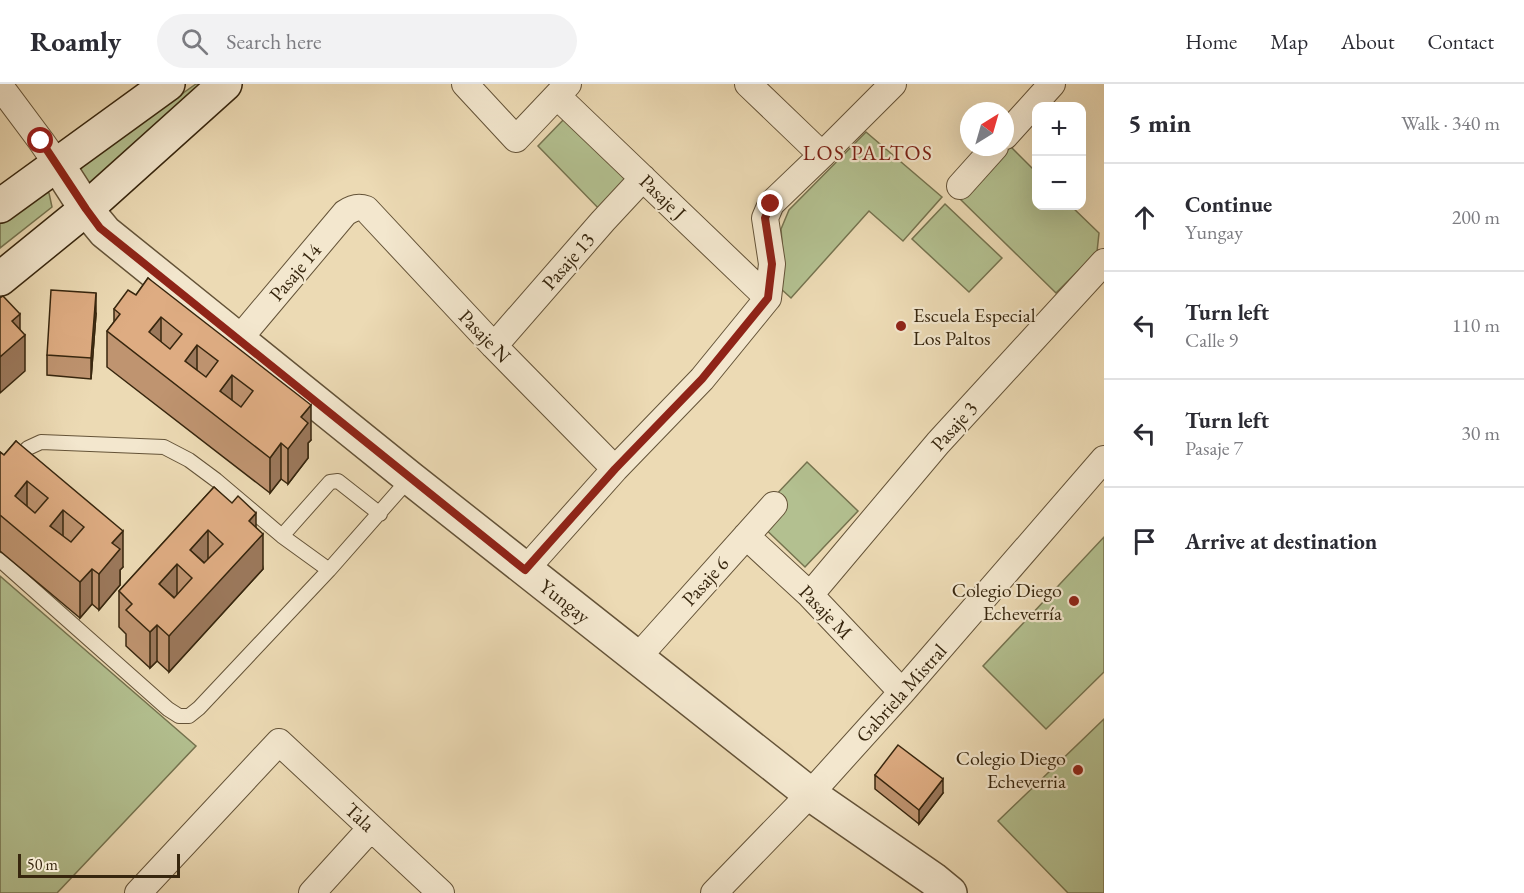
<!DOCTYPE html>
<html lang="en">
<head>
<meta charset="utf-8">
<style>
	body { margin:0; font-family:"EB Garamond",serif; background:#f2f2f3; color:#2b2b33 }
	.controls { position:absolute; right:18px; top:18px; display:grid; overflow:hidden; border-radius:12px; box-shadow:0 6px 24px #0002 }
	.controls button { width:54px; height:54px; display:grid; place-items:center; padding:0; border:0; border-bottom:2px solid #e1e1e2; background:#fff; color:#2b2b33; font:30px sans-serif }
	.compass { position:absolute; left:960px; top:18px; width:54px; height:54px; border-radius:50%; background:#fff; box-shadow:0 6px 24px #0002; rotate:37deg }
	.scale { position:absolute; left:18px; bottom:15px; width:162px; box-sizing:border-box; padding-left:6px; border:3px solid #37260e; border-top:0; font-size:16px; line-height:21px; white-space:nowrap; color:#37260e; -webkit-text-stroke:4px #f3e7ce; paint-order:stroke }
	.stop { position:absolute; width:18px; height:18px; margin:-14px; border:4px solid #8f2418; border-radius:50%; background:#fff }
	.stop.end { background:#8f2418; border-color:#fff; box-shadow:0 2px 6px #0008 }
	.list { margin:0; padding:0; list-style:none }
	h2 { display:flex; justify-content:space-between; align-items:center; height:78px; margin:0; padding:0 24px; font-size:26px }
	h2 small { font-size:20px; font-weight:400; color:#7c7c81 }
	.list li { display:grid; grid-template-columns:39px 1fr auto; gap:18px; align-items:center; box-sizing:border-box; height:108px; padding:0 24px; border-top:2px solid #e1e1e2 }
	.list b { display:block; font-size:22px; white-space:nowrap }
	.list p { margin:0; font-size:20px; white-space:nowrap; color:#7c7c81 }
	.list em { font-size:20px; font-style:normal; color:#7c7c81 }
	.icon { flex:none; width:33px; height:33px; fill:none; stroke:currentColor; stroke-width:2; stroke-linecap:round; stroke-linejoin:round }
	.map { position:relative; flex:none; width:1104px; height:809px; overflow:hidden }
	header { display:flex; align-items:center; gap:36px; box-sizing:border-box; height:84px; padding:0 30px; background:#fff; border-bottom:2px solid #e1e1e2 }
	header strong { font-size:28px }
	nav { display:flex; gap:33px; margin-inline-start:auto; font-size:21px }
	.search { width:420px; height:54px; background:#f2f2f3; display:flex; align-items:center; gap:15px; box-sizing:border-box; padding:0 21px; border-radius:33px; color:#7c7c81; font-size:22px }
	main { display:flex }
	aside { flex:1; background:#fff }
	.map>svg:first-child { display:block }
	.green { fill:#b3c090; stroke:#75734f; stroke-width:1.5 }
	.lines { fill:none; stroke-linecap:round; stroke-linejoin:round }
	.service-casing { stroke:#645338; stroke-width:16 }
	.minor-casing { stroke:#645338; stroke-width:28 }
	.tertiary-casing { stroke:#645338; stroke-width:36 }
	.secondary-casing { stroke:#37260e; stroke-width:36 }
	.service { stroke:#f3e7ce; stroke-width:14 }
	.minor { stroke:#f3e7ce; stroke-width:26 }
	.tertiary { stroke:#f3e7ce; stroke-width:33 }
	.secondary { stroke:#f3e7ce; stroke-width:33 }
	.wall { fill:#bf9470; stroke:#37260e; stroke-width:1.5 }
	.shaded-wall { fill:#9b785b; stroke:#37260e; stroke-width:1.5 }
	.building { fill:#deac82; stroke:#37260e; stroke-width:1.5; fill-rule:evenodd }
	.route { stroke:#8f2418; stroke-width:8 }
	.poi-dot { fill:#8f2418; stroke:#f3e7ce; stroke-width:2 }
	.labels { text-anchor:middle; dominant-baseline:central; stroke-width:4.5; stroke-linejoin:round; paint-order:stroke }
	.street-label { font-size:20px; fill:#37260e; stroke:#f3e7ce }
	.poi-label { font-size:20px; fill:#37260e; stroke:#f3e7ce; text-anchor:end }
	.neighbourhood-label { font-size:21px; letter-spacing:1.5px; fill:#7a1f14; stroke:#f3e7ce }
</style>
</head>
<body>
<header>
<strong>Roamly</strong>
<div class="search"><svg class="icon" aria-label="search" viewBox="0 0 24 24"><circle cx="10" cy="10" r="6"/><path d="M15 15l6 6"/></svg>Search here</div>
<nav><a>Home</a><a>Map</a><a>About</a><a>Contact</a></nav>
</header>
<main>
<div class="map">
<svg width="1104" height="809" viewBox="0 0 1104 809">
	<rect width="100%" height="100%" fill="#ecdab4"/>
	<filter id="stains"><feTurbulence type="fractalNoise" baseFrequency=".00333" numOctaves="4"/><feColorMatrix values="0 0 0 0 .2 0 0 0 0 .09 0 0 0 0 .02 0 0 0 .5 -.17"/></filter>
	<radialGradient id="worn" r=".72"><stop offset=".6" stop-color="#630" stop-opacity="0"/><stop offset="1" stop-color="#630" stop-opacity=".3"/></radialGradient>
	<path class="green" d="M196,0h22l-117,100 -15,1 -8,-11 8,-13z
		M566,33l67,63 -30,33 -65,-67z
		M866,48l76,65 -39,44 -34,-30 -78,87 -11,-10 3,-33 -2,-26 8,-19z
		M1010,62l26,26v34h35l28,27 -2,19 -41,41 -97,-95z
		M38,102l11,7 3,14 -52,41v-33z
		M945,120l57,54 -33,34 -57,-53z
		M807,378l51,49 -53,56 -51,-49z
		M1104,453v135l-58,57 -63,-63z
		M0,492l196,170 -139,147h-57z
		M1104,635v174h-36l-70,-72z"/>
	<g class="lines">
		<defs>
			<path id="service" d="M0,391l28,-27 13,-6 123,5 25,13 27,20 66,56 47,34
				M282,452l48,-54 8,-1 42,33
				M0,476l168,149 11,7h10l10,-8 130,-138 81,-92"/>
			<path id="minor" d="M465,0l51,55 52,-55
				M748,0l74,71
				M0,2l41,55 16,23
				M557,12l211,202
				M1005,52l47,-52
				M960,102l35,-39
				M768,214l4,-34 -7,-46 6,-14 51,-49 71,-71
				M239,255l106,-126c7,-5 13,-7 21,-4l128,137 121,123
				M494,262l109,-125 40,-43
				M746,452l64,59 92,97
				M525,486l90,-101 87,-90 66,-81
				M810,511l128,-152 166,-181
				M637,574l137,-153
				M138,809l141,-151 162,151
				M312,809l59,-65
				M714,809l96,-99 92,-102 202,-233"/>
			<path id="tertiary" d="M57,80l29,45 19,23 305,246 400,316 123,85 17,14"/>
			<path id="secondary" d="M0,122l168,-122
				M0,195l86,-70 139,-125"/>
		</defs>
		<use href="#service" class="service-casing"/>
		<use href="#minor" class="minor-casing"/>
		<use href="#tertiary" class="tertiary-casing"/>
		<use href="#secondary" class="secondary-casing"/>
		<use href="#service" class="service"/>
		<use href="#minor" class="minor"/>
		<use href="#tertiary" class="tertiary"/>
		<use href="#secondary" class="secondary"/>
	</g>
	<path class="wall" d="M148,194l163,162 -3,3v15l-20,26 -7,-5 -11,14 -163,-126v-36l7,-9v-13l22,-14z
		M96,230l-5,65 -44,-4v-20z
		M16,357l107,126 -3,3v15l-21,25 -7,-6 -12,14 -80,-67v-99l4,3z
		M214,403l42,41 7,41 -94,103 -12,-11 -7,7 -24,-22v-12l-7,-7v-36z
		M875,691l68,18 -24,31 -44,-35z"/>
	<path class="shaded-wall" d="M96,209v21l-5,65v-21z
		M20,230v25l5,-4v36l-25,22v-36l12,-36z
		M161,233v35l-12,-20z
		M197,261v36l-12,-20z
		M232,291v35l-12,-19z
		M311,321v35l-3,3v15l-20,26v-35l13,-32z
		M281,359v36l-11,14v-35z
		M27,397v35l-12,-20z
		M63,426v36l-13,-20z
		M256,429v28l7,-7v35l-94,103v-36l80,-115z
		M208,446v36l-18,-16z
		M123,447v36l-3,3v15l-21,25v-36l13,-31z
		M177,480v36l-18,-16z
		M92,485v35l-12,14v-36z
		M157,541v36l-7,7v-36z
		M943,695v14l-24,31v-14z"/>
	<path class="building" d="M148,194l163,127 -10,12 7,6 -20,26 -7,-6 -11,15 -163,-127 13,-17 -6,-5 14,-19 8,5zM161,233l21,17 -12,15 -21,-17zM197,261l21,16 -12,16 -21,-16zM232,291l21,16 -12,16 -21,-16z
		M51,206l45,3 -5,65 -44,-3z
		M3,212l17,18 -8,7 13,14 -25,22v-59z
		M16,357l107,90 -11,12 8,6 -21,25 -7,-5 -12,13 -80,-67v-63l4,3zM27,397l21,17 -13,15 -20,-17zM63,426l21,17 -13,15 -21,-16z
		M214,403l18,16 6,-7 18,17 -7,8 14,13 -94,102 -12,-11 -7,7 -24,-22 6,-6 -13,-13zM208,446l15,14 -19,19 -14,-13zM177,480l15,14 -18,20 -15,-14z
		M898,661l45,34 -24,31 -44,-35z"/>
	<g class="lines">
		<path class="route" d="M41,57l45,68 14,19 425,342 90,-101 87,-90 66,-81 4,-34 -7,-46 6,-14"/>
	</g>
	<g class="poi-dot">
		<circle cx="901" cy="242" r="6"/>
		<circle cx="1074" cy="517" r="6"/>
		<circle cx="1078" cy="686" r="6"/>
	</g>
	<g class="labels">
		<g class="street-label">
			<text transform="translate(663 113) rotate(44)">Pasaje J</text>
			<text transform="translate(568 177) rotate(-49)">Pasaje 13</text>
			<text transform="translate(295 188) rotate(-50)">Pasaje 14</text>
			<text transform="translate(485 252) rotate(46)">Pasaje N</text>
			<text transform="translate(954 342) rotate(-48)">Pasaje 3</text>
			<text transform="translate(705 497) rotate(-48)">Pasaje 6</text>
			<text transform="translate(565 517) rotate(38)">Yungay</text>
			<text transform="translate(826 528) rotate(46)">Pasaje M</text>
			<text transform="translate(901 609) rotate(-48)">Gabriela Mistral</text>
			<text transform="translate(360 733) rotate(43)">Tala</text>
		</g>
		<g class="poi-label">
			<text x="913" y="231" text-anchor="start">Escuela Especial<tspan x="913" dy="23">Los Paltos</tspan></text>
			<text x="1062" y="506">Colegio Diego<tspan x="1062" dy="23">Echeverría</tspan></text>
			<text x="1066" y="674">Colegio Diego<tspan x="1066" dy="23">Echeverria</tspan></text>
		</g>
		<g class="neighbourhood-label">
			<text x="868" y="68">LOS PALTOS</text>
		</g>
	</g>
	<rect width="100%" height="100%" filter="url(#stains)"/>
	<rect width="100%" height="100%" fill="url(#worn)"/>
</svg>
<div class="controls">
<button>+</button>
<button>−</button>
</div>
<svg class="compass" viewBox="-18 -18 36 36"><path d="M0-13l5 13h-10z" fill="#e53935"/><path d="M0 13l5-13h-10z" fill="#7c7c81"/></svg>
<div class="scale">50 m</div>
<div class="stop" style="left:41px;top:57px"></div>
<div class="stop end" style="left:771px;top:120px"></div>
</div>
<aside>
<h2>5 min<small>Walk · 340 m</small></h2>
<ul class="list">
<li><svg class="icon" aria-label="ahead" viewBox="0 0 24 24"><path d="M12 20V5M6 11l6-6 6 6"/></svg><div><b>Continue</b><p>Yungay</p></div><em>200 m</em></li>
<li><svg class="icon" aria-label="left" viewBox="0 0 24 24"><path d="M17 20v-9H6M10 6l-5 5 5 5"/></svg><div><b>Turn left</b><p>Calle 9</p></div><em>110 m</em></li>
<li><svg class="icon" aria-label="left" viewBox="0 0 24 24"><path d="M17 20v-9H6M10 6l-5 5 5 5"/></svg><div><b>Turn left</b><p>Pasaje 7</p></div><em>30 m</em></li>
<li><svg class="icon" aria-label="arrive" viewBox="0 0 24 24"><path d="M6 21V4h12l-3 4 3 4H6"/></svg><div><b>Arrive at destination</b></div></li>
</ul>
</aside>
</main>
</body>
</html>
